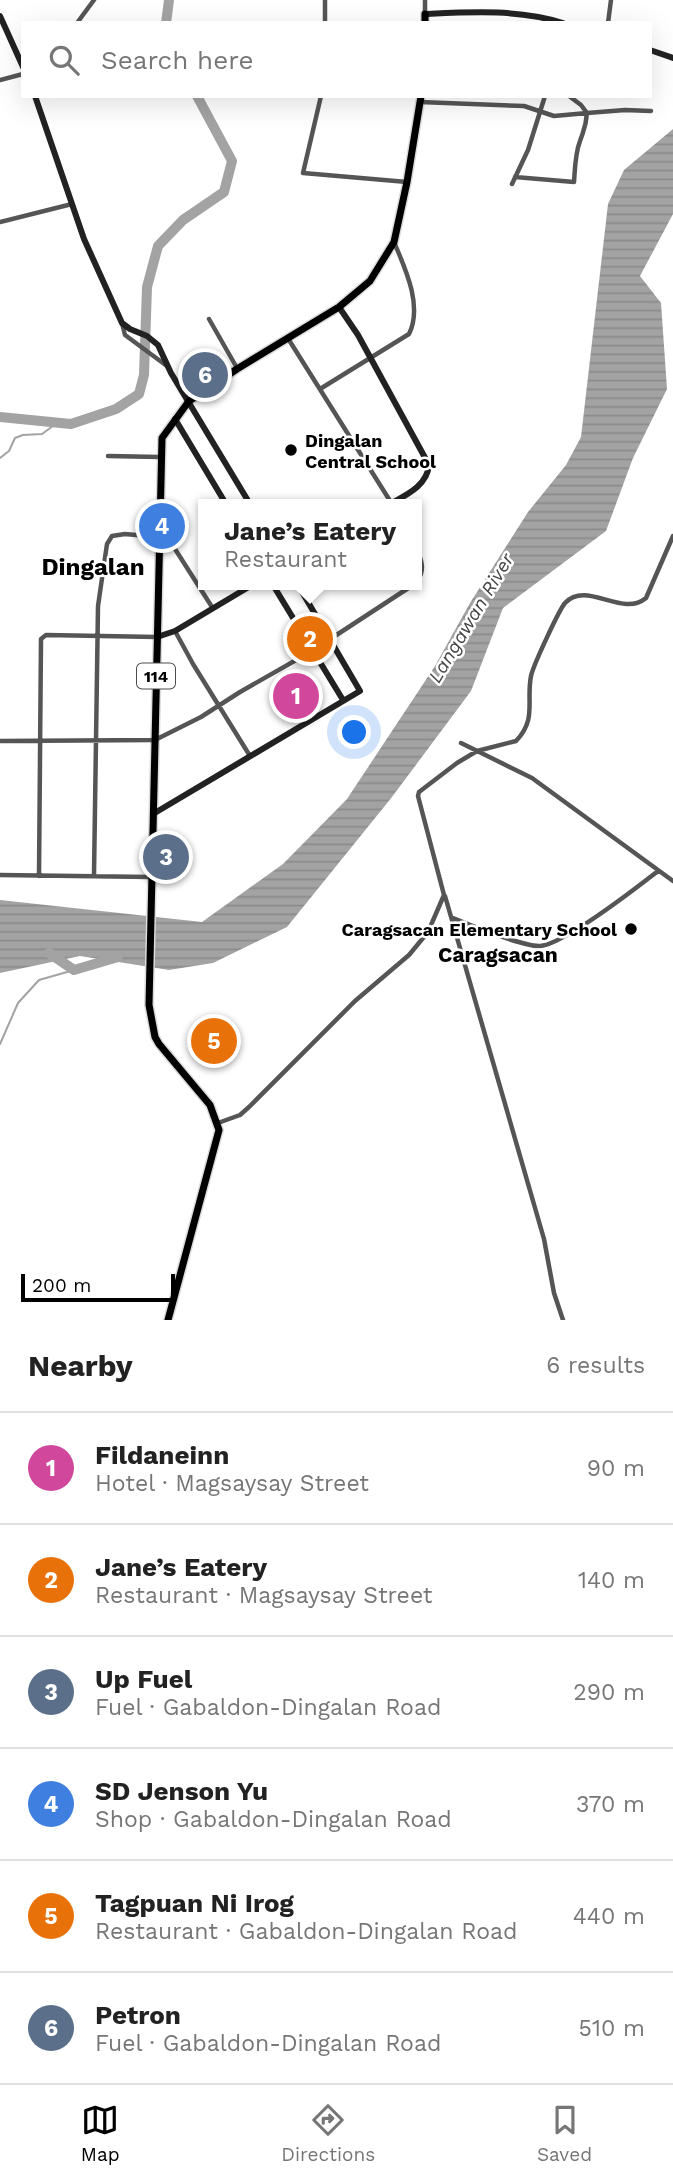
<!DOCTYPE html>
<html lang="en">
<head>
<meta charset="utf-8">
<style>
	body { margin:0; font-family:"Work Sans",sans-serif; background:#f6f6f6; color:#222 }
	.scale { position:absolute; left:21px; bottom:18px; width:154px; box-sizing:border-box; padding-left:7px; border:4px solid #000; border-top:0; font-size:19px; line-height:24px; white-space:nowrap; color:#000; -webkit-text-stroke:5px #fff; paint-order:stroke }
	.you { position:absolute; left:355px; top:733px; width:24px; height:24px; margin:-18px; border:5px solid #fff; border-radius:50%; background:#1a73e8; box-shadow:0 0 0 10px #1a73e833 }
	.badge { display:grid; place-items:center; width:46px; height:46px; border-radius:50%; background:#000; color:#fff; font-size:23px; font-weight:700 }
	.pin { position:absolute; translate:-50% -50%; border:4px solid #fff; box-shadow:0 2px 7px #0006 }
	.popup { position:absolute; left:198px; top:499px; width:224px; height:91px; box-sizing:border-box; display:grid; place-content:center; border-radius:0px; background:#fff; filter:drop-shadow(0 2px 5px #0005); font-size:23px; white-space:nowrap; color:#767676 }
	.popup b { font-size:26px; color:#222 }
	.popup::after { content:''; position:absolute; left:50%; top:100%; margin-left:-14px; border:14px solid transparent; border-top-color:#fff }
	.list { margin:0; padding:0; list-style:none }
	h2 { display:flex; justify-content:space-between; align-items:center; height:91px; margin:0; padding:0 28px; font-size:30px }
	h2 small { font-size:23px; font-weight:400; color:#767676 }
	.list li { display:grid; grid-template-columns:46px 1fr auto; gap:21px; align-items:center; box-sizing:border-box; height:112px; padding:0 28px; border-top:2px solid #e0e0e0 }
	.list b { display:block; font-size:26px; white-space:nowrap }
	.list p { margin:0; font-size:23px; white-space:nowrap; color:#767676 }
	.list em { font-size:23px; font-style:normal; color:#767676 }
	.icon { flex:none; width:38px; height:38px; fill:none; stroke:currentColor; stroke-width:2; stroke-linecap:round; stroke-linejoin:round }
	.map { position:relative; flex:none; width:673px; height:1320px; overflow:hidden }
	.search { position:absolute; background:#fff; box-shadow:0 7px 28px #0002; left:21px; right:21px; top:21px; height:77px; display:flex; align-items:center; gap:18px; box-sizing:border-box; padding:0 24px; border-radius:0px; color:#767676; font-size:26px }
	.sheet { height:763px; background:#fff }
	nav { display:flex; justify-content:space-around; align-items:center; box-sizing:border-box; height:98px; border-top:2px solid #e0e0e0; background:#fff; font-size:19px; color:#767676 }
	nav a { display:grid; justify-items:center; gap:4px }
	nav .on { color:#000 }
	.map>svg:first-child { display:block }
	.water { fill:url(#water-rules) }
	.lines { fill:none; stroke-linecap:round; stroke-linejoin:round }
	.stream { stroke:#a3a3a3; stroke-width:2 }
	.river { stroke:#a3a3a3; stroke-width:10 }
	.primary-casing { stroke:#dbdbdb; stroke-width:10 }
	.street { stroke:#555; stroke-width:4.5 }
	.secondary { stroke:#222; stroke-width:6 }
	.primary { stroke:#000; stroke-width:7 }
	.poi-dot { fill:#000; stroke:#fff; stroke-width:2.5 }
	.labels { text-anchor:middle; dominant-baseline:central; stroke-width:5; stroke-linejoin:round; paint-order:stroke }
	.shield { fill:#fff; stroke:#4c4c4c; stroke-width:2 }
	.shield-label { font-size:16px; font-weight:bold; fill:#000 }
	.poi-label { font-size:18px; font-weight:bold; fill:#000; stroke:#fff; text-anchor:start }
	.water-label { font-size:19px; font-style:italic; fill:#444; stroke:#fff }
	.quarter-label { font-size:21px; font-weight:bold; fill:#000; stroke:#fff }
	.district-label { font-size:24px; font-weight:bold; fill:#000; stroke:#fff }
</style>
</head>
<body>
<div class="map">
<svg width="673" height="1320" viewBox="0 0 673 1320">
	<defs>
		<pattern id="water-rules" width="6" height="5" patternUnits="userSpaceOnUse" patternTransform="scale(1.75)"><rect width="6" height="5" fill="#a3a3a3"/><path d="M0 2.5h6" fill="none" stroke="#8b8b8b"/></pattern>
	</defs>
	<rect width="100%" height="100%" fill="#fff"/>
	<path class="water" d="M673,129v85l-33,62 21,27 6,86 -34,69 -27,73 -103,77 -32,83 -79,106 -105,130 -74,36 -44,7 -89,-14 -80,17v-73l202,22 81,-58 64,-65 88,-133 35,-63 58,-91 38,-47 15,-28 27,-233 16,-34z"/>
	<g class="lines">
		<path class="stream" d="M0,458l9,-7 6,-13 8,-3 19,-1 15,-11
			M0,1044l18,-41 21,-23 35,-10"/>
		<path class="river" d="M166,23l3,-23
			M0,417l71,7 45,-15 23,-15 5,-19 3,-88 11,-41 25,-26 41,-28 8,-31 -35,-65
			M49,953l25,17 44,-13"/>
		<defs>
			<path id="primary" d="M425,23v-9
				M168,1320l51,-190 -9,-25 -51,-61 -4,-7 -6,-32 13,-567 27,-37 48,-32 102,-62 31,-26 24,-39 13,-60 14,-86"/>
		</defs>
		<use href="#primary" class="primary-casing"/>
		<path class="street" d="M325,0v23
			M425,0v14
			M77,23l17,-23
			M608,23l3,-23
			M0,80l23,-6
			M321,96l-18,77 104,9
			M569,96l12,9 6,8 38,-3 26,1
			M420,102l104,4 30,10 33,-3c-1,14 -3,16 -7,28 -5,13 -5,28 -6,41l-59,-5
			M512,184l16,-34 17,-54
			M0,222l72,-18
			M209,319l28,49
			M122,323l3,12 42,31
			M289,340l103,164
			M320,389l89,-55c14,-28 -4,-66 -15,-92
			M108,456l52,1
			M417,550c5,11 8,21 0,31
			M175,631l18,33 57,92
			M0,741l155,-1 46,-23 39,-25 72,-41 101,-66
			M461,743l71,35 141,103
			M0,875l151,2
			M94,875l4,-269 9,-62 5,-8 13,-2 43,4 44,69
			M39,876l2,-237 5,-4 111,2
			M445,896l99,343 10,54 9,27
			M453,918c17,7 72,29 87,28 25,-2 96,-58 118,-75
			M218,1123l22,-8 9,-8 106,-106 54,-46 19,-23 16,-37 -26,-99 1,-4 38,-29 20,-12 39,-10c21,-22 10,-39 15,-65 2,-10 28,-66 34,-73 22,-23 57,15 81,-5l27,-62"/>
		<path class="secondary" d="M425,14c45,-2 94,-5 138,9
			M0,16l23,51
			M650,50l23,8
			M35,96l49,143 38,84 8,6 17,7 11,9 13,28 79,131
			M339,307l19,28 71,130c-2,21 -23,30 -39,39
			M175,419l51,85
			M273,585l70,115
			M157,637l18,-6 77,-46
			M153,814l207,-123 -62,-106"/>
		<use href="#primary" class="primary"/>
	</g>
	<g class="poi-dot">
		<circle cx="291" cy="450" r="7"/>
		<circle cx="631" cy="929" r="7"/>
	</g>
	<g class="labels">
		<rect class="shield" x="137" y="663.5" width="38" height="25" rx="5"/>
		<g class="shield-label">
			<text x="156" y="676">114</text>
		</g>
		<g class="poi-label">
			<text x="305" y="440">Dingalan<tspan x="305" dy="21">Central School</tspan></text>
			<text x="617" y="929" text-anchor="end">Caragsacan Elementary School</text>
		</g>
		<g class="water-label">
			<text transform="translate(471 618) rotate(-59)">Langawan River</text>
		</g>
		<g class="quarter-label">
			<text x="498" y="954">Caragsacan</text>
		</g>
		<g class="district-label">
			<text x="93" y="567">Dingalan</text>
		</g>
	</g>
</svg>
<div class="scale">200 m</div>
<div class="you"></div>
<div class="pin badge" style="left:296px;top:696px;background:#d1479c">1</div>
<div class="pin badge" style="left:310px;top:639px;background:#e8710a">2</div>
<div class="popup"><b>Jane’s Eatery</b>Restaurant</div>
<div class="pin badge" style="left:166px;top:857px;background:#5c6f8a">3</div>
<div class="pin badge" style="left:162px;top:526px;background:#3f7fe0">4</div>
<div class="pin badge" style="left:214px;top:1041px;background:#e8710a">5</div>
<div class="pin badge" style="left:205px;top:375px;background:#5c6f8a">6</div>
<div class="search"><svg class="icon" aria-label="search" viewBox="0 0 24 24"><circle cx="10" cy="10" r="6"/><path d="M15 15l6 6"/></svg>Search here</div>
</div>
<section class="sheet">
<h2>Nearby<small>6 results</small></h2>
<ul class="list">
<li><span class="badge" style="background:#d1479c">1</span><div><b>Fildaneinn</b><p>Hotel · Magsaysay Street</p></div><em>90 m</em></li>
<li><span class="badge" style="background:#e8710a">2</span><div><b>Jane’s Eatery</b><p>Restaurant · Magsaysay Street</p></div><em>140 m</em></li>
<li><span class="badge" style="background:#5c6f8a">3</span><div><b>Up Fuel</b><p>Fuel · Gabaldon-Dingalan Road</p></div><em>290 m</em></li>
<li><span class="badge" style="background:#3f7fe0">4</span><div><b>SD Jenson Yu</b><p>Shop · Gabaldon-Dingalan Road</p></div><em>370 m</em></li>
<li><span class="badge" style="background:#e8710a">5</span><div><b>Tagpuan Ni Irog</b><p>Restaurant · Gabaldon-Dingalan Road</p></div><em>440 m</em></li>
<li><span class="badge" style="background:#5c6f8a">6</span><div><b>Petron</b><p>Fuel · Gabaldon-Dingalan Road</p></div><em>510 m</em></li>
</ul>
</section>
<nav>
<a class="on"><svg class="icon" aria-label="map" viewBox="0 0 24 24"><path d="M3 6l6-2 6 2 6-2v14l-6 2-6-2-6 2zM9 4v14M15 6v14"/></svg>Map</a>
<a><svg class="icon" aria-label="directions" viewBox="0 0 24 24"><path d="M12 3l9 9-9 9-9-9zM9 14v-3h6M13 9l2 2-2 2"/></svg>Directions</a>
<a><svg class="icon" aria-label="saved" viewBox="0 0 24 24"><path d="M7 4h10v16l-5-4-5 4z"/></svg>Saved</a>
</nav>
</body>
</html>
